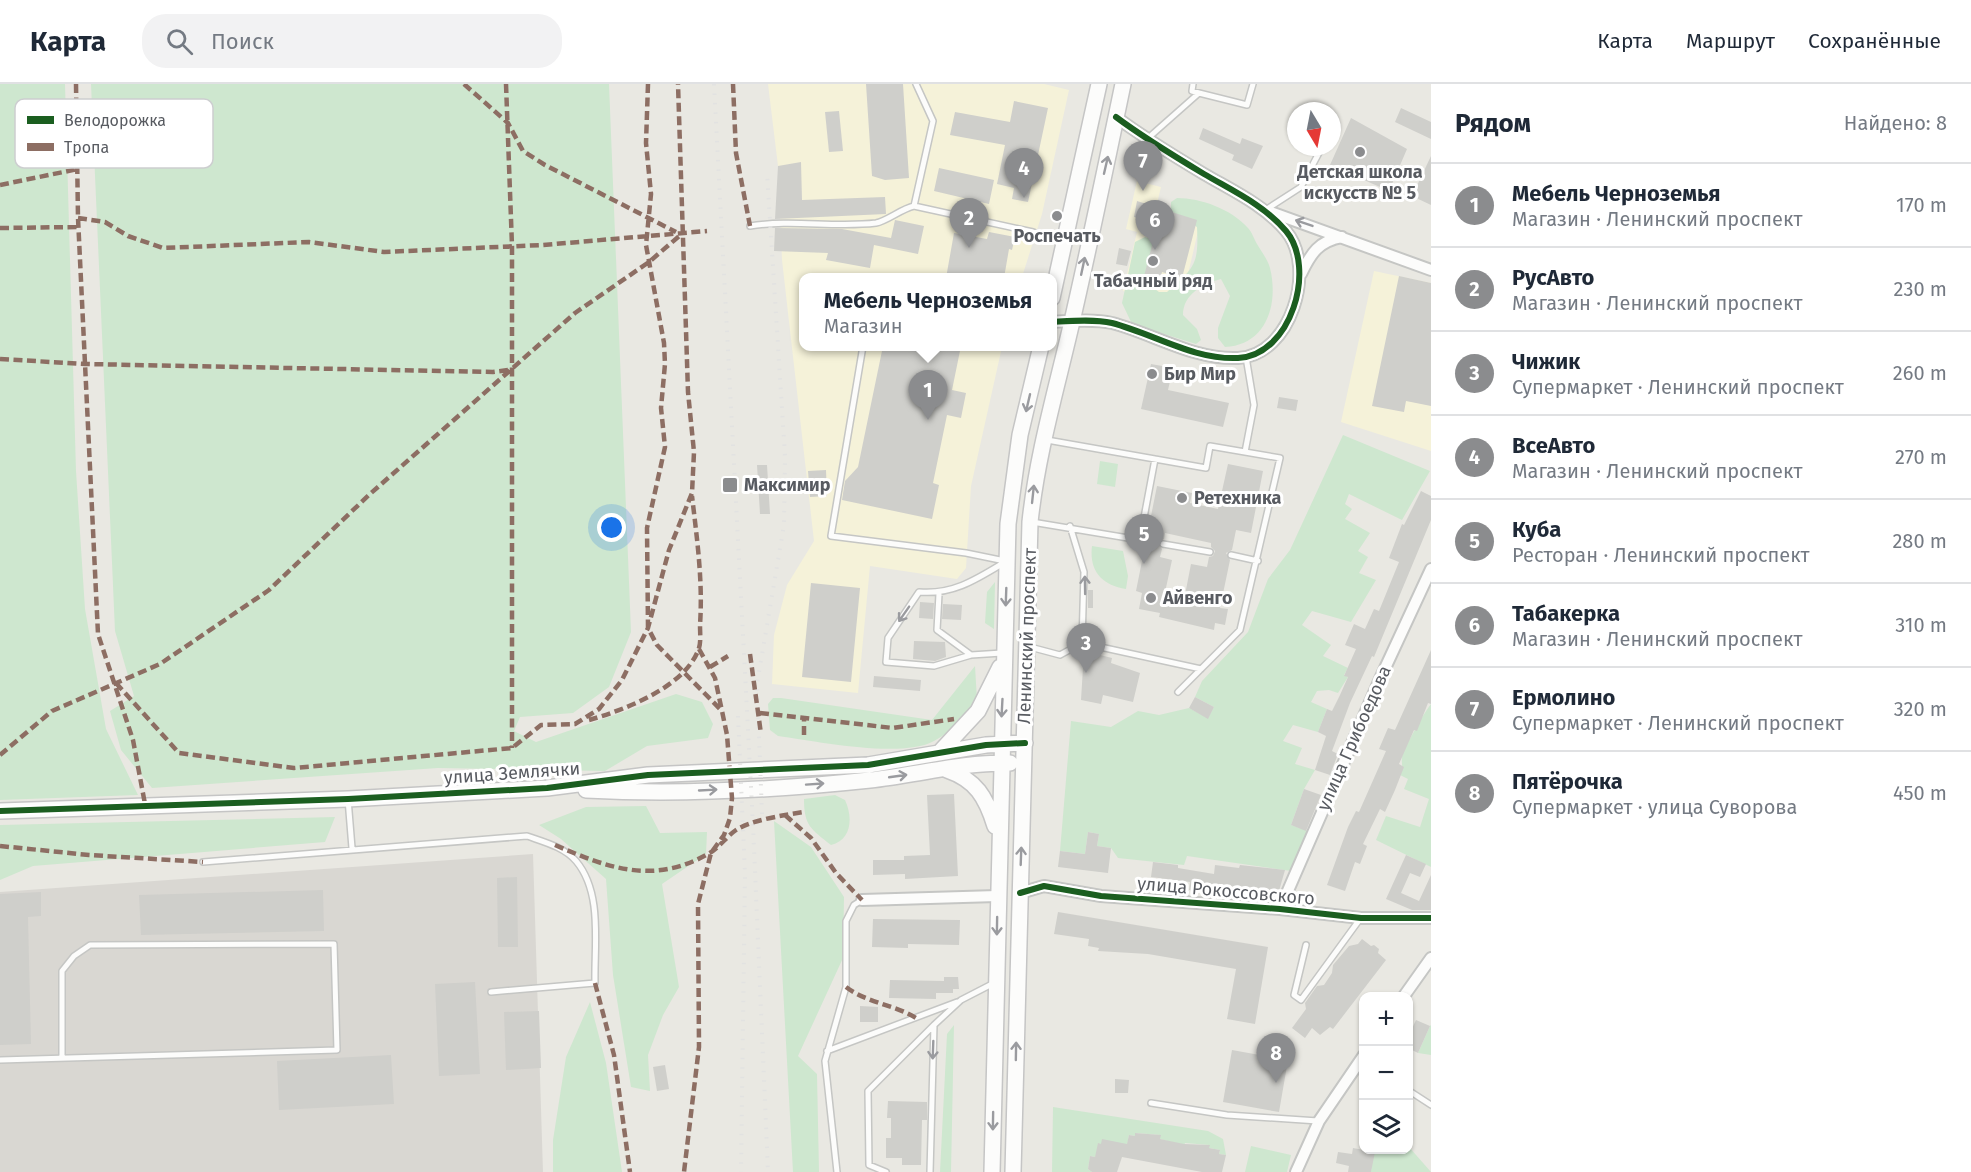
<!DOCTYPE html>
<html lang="ru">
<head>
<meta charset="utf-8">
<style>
	body { margin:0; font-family:"Fira Sans",sans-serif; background:#f2f2f3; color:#1f2937 }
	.controls { position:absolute; right:18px; bottom:18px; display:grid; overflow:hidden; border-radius:12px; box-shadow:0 2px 4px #0004 }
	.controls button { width:54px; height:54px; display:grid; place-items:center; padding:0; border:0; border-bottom:2px solid #e0e1e3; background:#fff; color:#1f2937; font:30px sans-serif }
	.compass { position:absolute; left:1287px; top:18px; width:54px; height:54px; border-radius:50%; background:#fff; box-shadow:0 2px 4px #0004; rotate:170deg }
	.you { position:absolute; left:612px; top:444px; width:21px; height:21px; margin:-15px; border:4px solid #fff; border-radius:50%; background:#1a73e8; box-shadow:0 0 0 9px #1a73e833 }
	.badge { display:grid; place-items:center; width:39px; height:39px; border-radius:50%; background:#8b8c8e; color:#fff; font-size:20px; font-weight:700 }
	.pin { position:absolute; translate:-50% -50px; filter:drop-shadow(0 2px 3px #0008) }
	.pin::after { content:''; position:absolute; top:32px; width:21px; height:18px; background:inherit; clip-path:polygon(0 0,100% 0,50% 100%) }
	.popup { position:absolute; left:799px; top:189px; width:258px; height:78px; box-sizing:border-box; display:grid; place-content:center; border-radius:12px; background:#fff; filter:drop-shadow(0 2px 4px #0005); font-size:20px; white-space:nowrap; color:#747a83 }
	.popup b { font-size:22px; color:#1f2937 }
	.popup::after { content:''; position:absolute; left:50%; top:100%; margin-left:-12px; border:12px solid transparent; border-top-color:#fff }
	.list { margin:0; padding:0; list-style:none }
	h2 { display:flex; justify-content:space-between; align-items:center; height:78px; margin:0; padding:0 24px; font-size:26px }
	h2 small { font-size:20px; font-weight:400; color:#747a83 }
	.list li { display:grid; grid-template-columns:39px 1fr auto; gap:18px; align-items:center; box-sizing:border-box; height:84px; padding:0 24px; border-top:2px solid #e0e1e3 }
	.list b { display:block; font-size:22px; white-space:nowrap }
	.list p { margin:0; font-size:20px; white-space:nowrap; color:#747a83 }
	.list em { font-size:20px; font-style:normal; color:#747a83 }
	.icon { flex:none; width:33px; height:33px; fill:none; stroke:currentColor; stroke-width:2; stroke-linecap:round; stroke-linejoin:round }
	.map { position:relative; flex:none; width:1431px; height:1088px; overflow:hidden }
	header { display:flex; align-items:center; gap:36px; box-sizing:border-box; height:84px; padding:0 30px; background:#fff; border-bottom:2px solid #e0e1e3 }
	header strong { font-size:28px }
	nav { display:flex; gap:33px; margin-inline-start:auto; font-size:21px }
	.search { width:420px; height:54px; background:#f2f2f3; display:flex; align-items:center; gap:15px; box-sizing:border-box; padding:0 21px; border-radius:24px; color:#747a83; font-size:22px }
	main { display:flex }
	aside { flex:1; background:#fff }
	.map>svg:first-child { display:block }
	.commercial { fill:#f5f2d9 }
	.industrial { fill:#d9d7d2 }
	.green { fill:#cee7cf }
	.building { fill:#cfcfcb; fill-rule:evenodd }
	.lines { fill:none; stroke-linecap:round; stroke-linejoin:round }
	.lane-casing { stroke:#c5c6c4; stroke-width:8 }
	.street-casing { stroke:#c5c6c4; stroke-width:14 }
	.secondary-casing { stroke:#c5c5c5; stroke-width:18 }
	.lane { stroke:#fcfcfb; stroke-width:5 }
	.street { stroke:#fcfcfb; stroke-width:10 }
	.secondary { stroke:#fcfcfb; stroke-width:15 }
	.rail { stroke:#e2e2e1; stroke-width:4; stroke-dasharray:1.5 8; stroke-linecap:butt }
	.quiet { stroke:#8d6e63; stroke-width:4.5; stroke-dasharray:9 4.5; stroke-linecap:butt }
	.cycleway-casing { stroke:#fff; stroke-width:10 }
	.cycleway { stroke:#1b5e20; stroke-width:6 }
	.oneway { stroke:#9a9b9f }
	.poi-dot { fill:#8b8c8e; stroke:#fff; stroke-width:2 }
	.labels { text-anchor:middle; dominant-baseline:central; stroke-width:6; stroke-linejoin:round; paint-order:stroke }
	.poi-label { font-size:18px; font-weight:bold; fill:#585b61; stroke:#fff; text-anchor:start }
	.street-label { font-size:18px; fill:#585b61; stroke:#fff }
	.key { fill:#fff; stroke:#cdced0; stroke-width:1.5 }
	.key-label { font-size:16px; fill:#585b61 }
</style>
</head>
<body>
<header>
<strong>Карта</strong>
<div class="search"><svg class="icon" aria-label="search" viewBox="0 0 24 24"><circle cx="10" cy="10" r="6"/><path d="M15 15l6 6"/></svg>Поиск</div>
<nav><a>Карта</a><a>Маршрут</a><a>Сохранённые</a></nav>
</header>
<main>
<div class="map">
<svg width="1431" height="1088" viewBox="0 0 1431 1088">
	<rect width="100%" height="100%" fill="#e9e8e2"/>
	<path class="commercial" d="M768,0h276l25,6 -27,124 -20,63 -218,1v68l198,1 -31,139 -5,82 -9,11 -87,-13 -12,127 -86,-9 2,-49 13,-50 27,-44 -32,-281 -4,-94z
		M1137,97l24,6 -7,29 45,11 -18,77 -58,-13 14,-59 -11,-3z
		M1374,187l57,12v168l-90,-29z"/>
	<path class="industrial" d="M533,770l10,318h-543v-280z"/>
	<path class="green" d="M0,0h65l11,387 9,138 21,120 32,66 -138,5z
		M91,0h518l22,548 -22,55 -36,26 -53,4 -6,14 22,11 140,-48 26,8 11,22 -5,14 -61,8 -42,25 -167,-3 -286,20 -31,-38 -11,-39 24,-15 -19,-65z
		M1177,114c24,0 54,11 71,30 4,4 6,11 9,16 4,7 11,16 13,24 9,37 -4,77 -45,79l-7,-9v-10l12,-32 -9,-17c-18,5 -38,15 -38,36l14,14 4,11 -5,4 -64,-20 -10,-21 13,-61 10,-5 10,3 -4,46 8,6h8c27,-24 32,-27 30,-65l-26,-16v-9z
		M1343,351l87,36 -28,49 -53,-26 -4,10 7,5 -7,10 25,14 -12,18 10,6 -9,16 17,7 -25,42 -39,-11 -10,14 29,20 -8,11 25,12 -4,7 4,2 -10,16 -9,-3 -12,1 -6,11 16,7 -9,23 -25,-7 -10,16 19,7 -7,16 20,6 -11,19 -13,36 17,6 -17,40 -104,-15 -3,9 -66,-7 -7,-10 -14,-2 2,-12 -11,-2 -3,22 -25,-3 11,-130 40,6 27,-16 21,4 30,-7 19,10 6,-11 -19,-10 7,-16 46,-49 20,-53 22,-29z
		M1100,377l18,3 -3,23 -18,-3z
		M1092,462l31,5 5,25 -2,13c-25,-4 -37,-19 -34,-43z
		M995,498l-1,47 -9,-6 2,-31z
		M975,582l2,34c-13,16 -24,31 -43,41 -33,18 -118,0 -156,-5l-8,-6 -2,-26 5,-6h8l151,22z
		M1431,620v163l-55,-27 10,-24 34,11 9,-28 -25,-10 4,-10 -8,-4c4,-7 1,-11 2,-19 2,-8 23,-45 29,-52z
		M835,711l10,5c8,17 7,40 -14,45 -20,-16 -27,-19 -27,-46z
		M646,722l14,27 47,-1 -1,22 -44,30 17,103 -16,28 -15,40 2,36 -19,-4 -18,-112 -7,-96 -45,-40 -22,-14 47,-18z
		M335,733l-10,25 -292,24 -33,14v-55z
		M774,737l37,26 33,50 -1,61 -45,98 19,18 2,98h-26z
		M590,918l16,61 16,109h-69v-32l13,-83z
		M954,941l-3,147h-11l7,-138z
		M1431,941v30l-13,-2 12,-27z
		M1053,1023l155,24 15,8 3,16 -7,-1 1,-4 -11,-2v-3l-24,-2 -1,3 -24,-7v-4l-24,-2 -1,3 -6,-1 -2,11 -26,-2 -6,13 -5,-1 -2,13 4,3h-40z
		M1251,1062l40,9 -4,17h-42z
		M1409,1063l22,25h-60l2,-22h35z"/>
	<path class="building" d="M866,0h37l6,94 -24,2 -13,-4z
		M1014,17l34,7 -20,94 -16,-3 2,-11 -17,-4 8,-39 -55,-10 5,-23 55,10z
		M1401,24l30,14v17l-36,-17z
		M839,27l4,40 -14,1 -4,-40z
		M1351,34l56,31 -18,42 -59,-26z
		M1203,44l37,16 2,-6 21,8 -11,23 -20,-9 2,-5 -35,-16z
		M1431,72v49l-19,-9z
		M801,78l1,38 83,-3 1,17 -111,5 3,-53z
		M939,84l55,12 -5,24 -55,-13z
		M1137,117l60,19 -15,58 -20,-6 -4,16 -16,-4 16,-62 -24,-5z
		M895,136l29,6 -6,28 -44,-9 -4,23 -44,-8 2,-7 -54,-2 1,-23 67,1 49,9z
		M989,148l26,5 -3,13 -3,-1 -5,29h-58l8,-45 33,6z
		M1119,164l12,3 -4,15 -11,-2z
		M1399,192l32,7v123l-25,-5 -2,11 -32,-6z
		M883,262h78l-9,44 14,3 -5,25 -14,-3 -14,68 6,2 -7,34 -90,-19 3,-19 13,-14z
		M1151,280l22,4 -5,22 61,13 -6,24 -82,-18z
		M1279,313l19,3 -2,11 -19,-3z
		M1228,380l35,7 -12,62 -15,-3 -4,20 -6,3 4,7 -10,48 8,1 -3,16 -10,-2 -1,7 -55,-13 1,-4 -21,-4 3,-16 -6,-2 9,-45 6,-4 -4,-6 10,-50 35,7 -2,10 28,6zM1165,449l46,10v4l4,4 -2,5 -4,1 -2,10 -16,-3 -7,36 -20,-3 8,-37 -12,-3 2,-8 -4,-6 6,-4z
		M757,381h10l3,49h-10z
		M826,386l1,26 -17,1 -2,-26z
		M1421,407l10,5v24l-57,137 -2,-1 -22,47 -18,48 6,3 -8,21 -15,-5 11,-34 -8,-4 9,-23 5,2 8,-16 8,-18 -4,-1 12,-27 -11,-4 9,-21 11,5 9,-20 5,2 20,-49 -10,-4 13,-34 2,1z
		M811,499l49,5 -9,94 -49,-5z
		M1088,506h5v18h-5z
		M920,518l14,1 -1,16 -14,-1z
		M943,520l19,1 -1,15 -19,-1z
		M914,557l31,1 1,15 -11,4 -22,-2z
		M1431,566v54l-3,-1 -11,28 -3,-1 -15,34 5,3 -9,23 -10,22 -5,-3 -17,35 4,2 -7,18 -5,-2 -10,29 -18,-6 21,-58 8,-16 3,1 27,-61 -7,-2 9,-21 7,2z
		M1084,567l28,7 -1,5 29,10 -7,29 -30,-7 -2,9 -20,-4z
		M874,592l47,4 -1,11 -47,-4z
		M1195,613l19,10 -6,12 -19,-11z
		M1304,705l17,6 -15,36 -15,-6z
		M954,710l4,82 -53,3v-5l-32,1v-15h31v-4l26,-1 -3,-60z
		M1088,748l11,2 -2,12 14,2 -3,25 -50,-6 2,-16 25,3z
		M1406,771l20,9 -6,13 -10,-4 -9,20 18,8 12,-26v35h-19l-26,-11z
		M1153,778l25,3v3l36,6 1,-9 24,3 1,-3 45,5 -6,21 -72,-7 -2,9 -16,-3 1,-8 -39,-5z
		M517,793l1,70h-20l-1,-69z
		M323,806l1,41 -183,4 -2,-40z
		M41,808v24l-13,1 3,127 -31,1v-151z
		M1058,828l210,35 -13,77 -28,-5 9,-50 -88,-15 -50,-3 1,-3 -11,-2 1,-7 -35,-5z
		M873,835l87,1 -1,25 -51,-1v4l-36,-1z
		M1362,855l9,7 3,-1 5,4 -1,4 8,7 -53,69 -3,-2 -10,8 -8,-7 -7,10 -13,-10 14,-19 -1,-6 12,-17 7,-1 8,-12 1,-8 16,-19 9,-2z
		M944,893h14l1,12h-6v4h-17v6l-47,-1 1,-18 54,1z
		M475,898l5,92 -41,2 -4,-92z
		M860,922l18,1v15h-18z
		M539,927l2,57 -35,2 -2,-58z
		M1416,936l14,6 -12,27 -10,-5v-11z
		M1232,966l56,10 -9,52 -56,-10z
		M391,971l3,49 -115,6 -2,-49z
		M665,981l4,24 -12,2 -4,-24z
		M1115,995l14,1 -1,13h-13z
		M888,1017l39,1v18h-5l-1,45h-19v-7h-16v-20h5v-20h-4z
		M1135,1049l26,2 -1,4 24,5 26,1 -1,3 11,2 -1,4 7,1 -4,17h-20l-80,-15 -5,15h-25l-4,-3 2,-13 5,1 3,-14 3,1 1,-5 25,5 2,-9 6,1z
		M1353,1064l22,4 -4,20h-23l1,-6 -13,-3 2,-11 14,2z"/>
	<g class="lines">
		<defs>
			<path id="lane" d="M1193,0l-1,7 7,2
				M1147,55l52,-46 48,12 6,-21
				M914,122l19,-85 -17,-37
				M1267,125l34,-22 21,-40
				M750,142c42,-7 85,2 126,-3 11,-2 25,-14 38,-17l119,26 30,11
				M863,262l-32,190 135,17 39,8
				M1047,356l159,28 4,-22 35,6 9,-47 -8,-48
				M1032,438l114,19
				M1070,442l14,46 -2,71
				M1140,455l15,-80
				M1163,460l47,8
				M1231,471l27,6
				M939,510l-2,36 34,25
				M1030,563l30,8 22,-12 119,26
				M1002,569l-31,2 -37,11 -48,-4 2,-24 31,-46c34,3 58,-13 86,-30
				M1178,608l62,-62 40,-172 -35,-6
				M348,715l4,49
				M203,778l324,-26c17,6 37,11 49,25 27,32 18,84 19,122l-104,9
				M1306,861l-12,50 7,5 59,-81
				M827,967l130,-49
				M0,976l337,-10 -3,-106 -244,1 -16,11 -12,15v87
				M1408,1006l23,15
				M1151,1019l76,12 91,6
				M837,1088l-12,-111 21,-74v-66l8,-16 8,-5
				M886,1088l-17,-7 -1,-74 66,-66
				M930,1088l4,-147 27,-25 33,-17"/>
			<path id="street" d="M1268,127l163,59
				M1301,190c10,-21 18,-33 41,-37
				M1052,238c19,-1 42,-3 60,1 42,11 82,37 126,35 53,-2 79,-90 48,-127 -22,-26 -53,-40 -82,-57 -30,-18 -60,-36 -88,-57
				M1020,809l24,-7 57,10 179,13 81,9h70
				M862,816l135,-4
				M1280,825l100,-230 51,-110
				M1404,912l27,-38
				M1296,1088l23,-51 45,-66"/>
			<path id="secondary" d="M1052,214l47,-214
				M939,669l39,-42 22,-44
				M947,686c29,10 39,27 48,56
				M586,706c94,5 190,0 284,-10 46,-5 93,-18 140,-17
				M0,727l348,-12 199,-11 101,-13 220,-10 118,-20 39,-2
				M992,1088l16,-648 12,-89 21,-89
				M1013,1088l17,-650c7,-66 25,-128 40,-192 19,-82 36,-164 53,-246"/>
		</defs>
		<use href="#lane" class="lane-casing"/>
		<use href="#street" class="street-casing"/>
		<use href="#secondary" class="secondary-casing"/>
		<use href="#lane" class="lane"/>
		<use href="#street" class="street"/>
		<use href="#secondary" class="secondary"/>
		<path class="rail" d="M714,0l39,741 15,347
			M738,632l7,157 -4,299
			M762,730l-5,-130 27,-159 1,-69 -18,-283"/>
		<path class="quiet" d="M76,0l2,134 20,416 35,106 12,64
			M464,0l44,39 15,28 22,14 131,67
			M506,0l6,162v502
			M648,0l-2,59 5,51 -5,51 18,98 1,21 -4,44 4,39 -18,81 1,100 9,17 65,66 5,24 5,63 -2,20 -6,17 -13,18 -13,51 1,143 -15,125
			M733,0l3,69 14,73
			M0,101l78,-16
			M78,134l27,4 23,14 35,12 146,-6 75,10 159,-7 164,-14
			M0,144l79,-1
			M0,275l85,5 408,8 15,-2
			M699,565l16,29 7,33
			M750,570l11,80
			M710,583l18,-11
			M116,599l63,70 115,15 218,-20 29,-23 34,-1 24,-15 23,-29 26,-52 21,-78 23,-57 2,-41 -6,-60 -10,-308
			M760,629l133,15 61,-9
			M589,636c35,-10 97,-33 110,-72 2,-6 1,-16 1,-23 3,-44 -3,-86 -8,-129
			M804,651v-16
			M0,671l52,-44 108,-47 109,-74 101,-96 205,-181 74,-51 35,-30
			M785,731l26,23 25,35 26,27
			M555,761c53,23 98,40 153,9 11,-6 18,-17 28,-24 15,-10 49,-15 67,-18
			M0,762l89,9 114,7
			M595,899l19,72 16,117
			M846,903c21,16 47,17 70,31"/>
		<defs>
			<path id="cycleway" d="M1052,238c19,-1 42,-3 60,1 42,11 82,37 126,35 53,-2 79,-90 48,-127 -22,-26 -53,-40 -82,-57 -30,-18 -60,-36 -88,-57
				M0,727l348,-12 199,-11 101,-13 220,-10 118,-20 39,-2
				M1020,809l24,-7 57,10 179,13 81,9h70"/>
		</defs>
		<use href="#cycleway" class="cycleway-casing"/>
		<use href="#cycleway" class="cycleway"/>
	</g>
	<defs><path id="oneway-shaft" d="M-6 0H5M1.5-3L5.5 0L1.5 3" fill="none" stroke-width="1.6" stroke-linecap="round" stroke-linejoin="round" transform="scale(1.5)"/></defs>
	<g class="oneway">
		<use href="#oneway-shaft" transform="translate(1106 81) rotate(-77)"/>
		<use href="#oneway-shaft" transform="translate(1304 139) rotate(-161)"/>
		<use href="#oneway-shaft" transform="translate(1083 182) rotate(-78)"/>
		<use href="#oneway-shaft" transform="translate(1028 319) rotate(103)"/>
		<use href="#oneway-shaft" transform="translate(1033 410) rotate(-84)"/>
		<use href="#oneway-shaft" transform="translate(1085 501) rotate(-91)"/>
		<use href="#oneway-shaft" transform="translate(1006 513) rotate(92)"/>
		<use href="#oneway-shaft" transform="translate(904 530) rotate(125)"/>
		<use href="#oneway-shaft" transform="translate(1002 624) rotate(93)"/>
		<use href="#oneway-shaft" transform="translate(898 692) rotate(-8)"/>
		<use href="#oneway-shaft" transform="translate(815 700) rotate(-4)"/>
		<use href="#oneway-shaft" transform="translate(708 706) rotate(-3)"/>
		<use href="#oneway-shaft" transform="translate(1021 772) rotate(-88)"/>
		<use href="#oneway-shaft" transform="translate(997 842) rotate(91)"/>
		<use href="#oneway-shaft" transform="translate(933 966) rotate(92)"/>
		<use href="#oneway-shaft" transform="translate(1016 967) rotate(-89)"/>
		<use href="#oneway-shaft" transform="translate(993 1037) rotate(91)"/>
	</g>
	<g class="poi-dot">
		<circle cx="1360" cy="68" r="6"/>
		<circle cx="1057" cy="132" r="6"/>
		<circle cx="1153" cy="177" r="6"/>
		<circle cx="1152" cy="290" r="6"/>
		<rect x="722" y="393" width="16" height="16" rx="3"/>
		<circle cx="1182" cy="414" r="6"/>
		<circle cx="1151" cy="514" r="6"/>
	</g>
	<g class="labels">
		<g class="poi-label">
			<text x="1360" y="88" text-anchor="middle">Детская школа<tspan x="1360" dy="21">искусств № 5</tspan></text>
			<text x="1057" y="152" text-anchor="middle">Роспечать</text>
			<text x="1153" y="197" text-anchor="middle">Табачный ряд</text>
			<text x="1164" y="290">Бир Мир</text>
			<text x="744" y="401">Максимир</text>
			<text x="1194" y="414">Ретехника</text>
			<text x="1163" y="514">Айвенго</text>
		</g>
		<g class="street-label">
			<text transform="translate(1027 552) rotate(-88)">Ленинский проспект</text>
			<text transform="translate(1354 654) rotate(-66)">улица Грибоедова</text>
			<text transform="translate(512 689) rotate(-4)">улица Землячки</text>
			<text transform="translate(1226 807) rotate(5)">улица Рокоссовского</text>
		</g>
	</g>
	<rect x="15" y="15" width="198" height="69" rx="9" class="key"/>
	<rect x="27" y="32" width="27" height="8" fill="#1b5e20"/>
	<rect x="27" y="59" width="27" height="8" fill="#8d6e63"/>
	<g class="key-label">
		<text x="64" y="42">Велодорожка</text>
		<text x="64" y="69">Тропа</text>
	</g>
</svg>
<div class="controls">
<button>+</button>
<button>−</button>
<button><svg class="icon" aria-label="layers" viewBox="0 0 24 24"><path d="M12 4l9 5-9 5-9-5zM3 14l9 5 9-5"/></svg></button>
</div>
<svg class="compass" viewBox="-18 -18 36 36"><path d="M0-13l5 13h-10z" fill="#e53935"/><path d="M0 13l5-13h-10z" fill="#747a83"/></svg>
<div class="you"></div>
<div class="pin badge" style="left:928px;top:336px">1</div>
<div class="popup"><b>Мебель Черноземья</b>Магазин</div>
<div class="pin badge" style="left:969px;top:164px">2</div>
<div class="pin badge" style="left:1086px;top:589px">3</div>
<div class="pin badge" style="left:1024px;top:114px">4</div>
<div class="pin badge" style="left:1144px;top:480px">5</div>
<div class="pin badge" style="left:1155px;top:166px">6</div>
<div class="pin badge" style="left:1143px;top:107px">7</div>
<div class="pin badge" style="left:1276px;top:999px">8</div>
</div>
<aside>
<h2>Рядом<small>Найдено: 8</small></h2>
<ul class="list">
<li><span class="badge">1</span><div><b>Мебель Черноземья</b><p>Магазин · Ленинский проспект</p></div><em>170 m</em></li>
<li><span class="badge">2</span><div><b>РусАвто</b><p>Магазин · Ленинский проспект</p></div><em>230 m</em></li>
<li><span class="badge">3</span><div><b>Чижик</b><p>Супермаркет · Ленинский проспект</p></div><em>260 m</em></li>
<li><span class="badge">4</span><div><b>ВсеАвто</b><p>Магазин · Ленинский проспект</p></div><em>270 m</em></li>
<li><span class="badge">5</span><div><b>Куба</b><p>Ресторан · Ленинский проспект</p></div><em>280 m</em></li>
<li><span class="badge">6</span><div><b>Табакерка</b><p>Магазин · Ленинский проспект</p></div><em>310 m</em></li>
<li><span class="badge">7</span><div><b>Ермолино</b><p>Супермаркет · Ленинский проспект</p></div><em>320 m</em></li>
<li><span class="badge">8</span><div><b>Пятёрочка</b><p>Супермаркет · улица Суворова</p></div><em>450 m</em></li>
</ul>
</aside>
</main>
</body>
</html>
